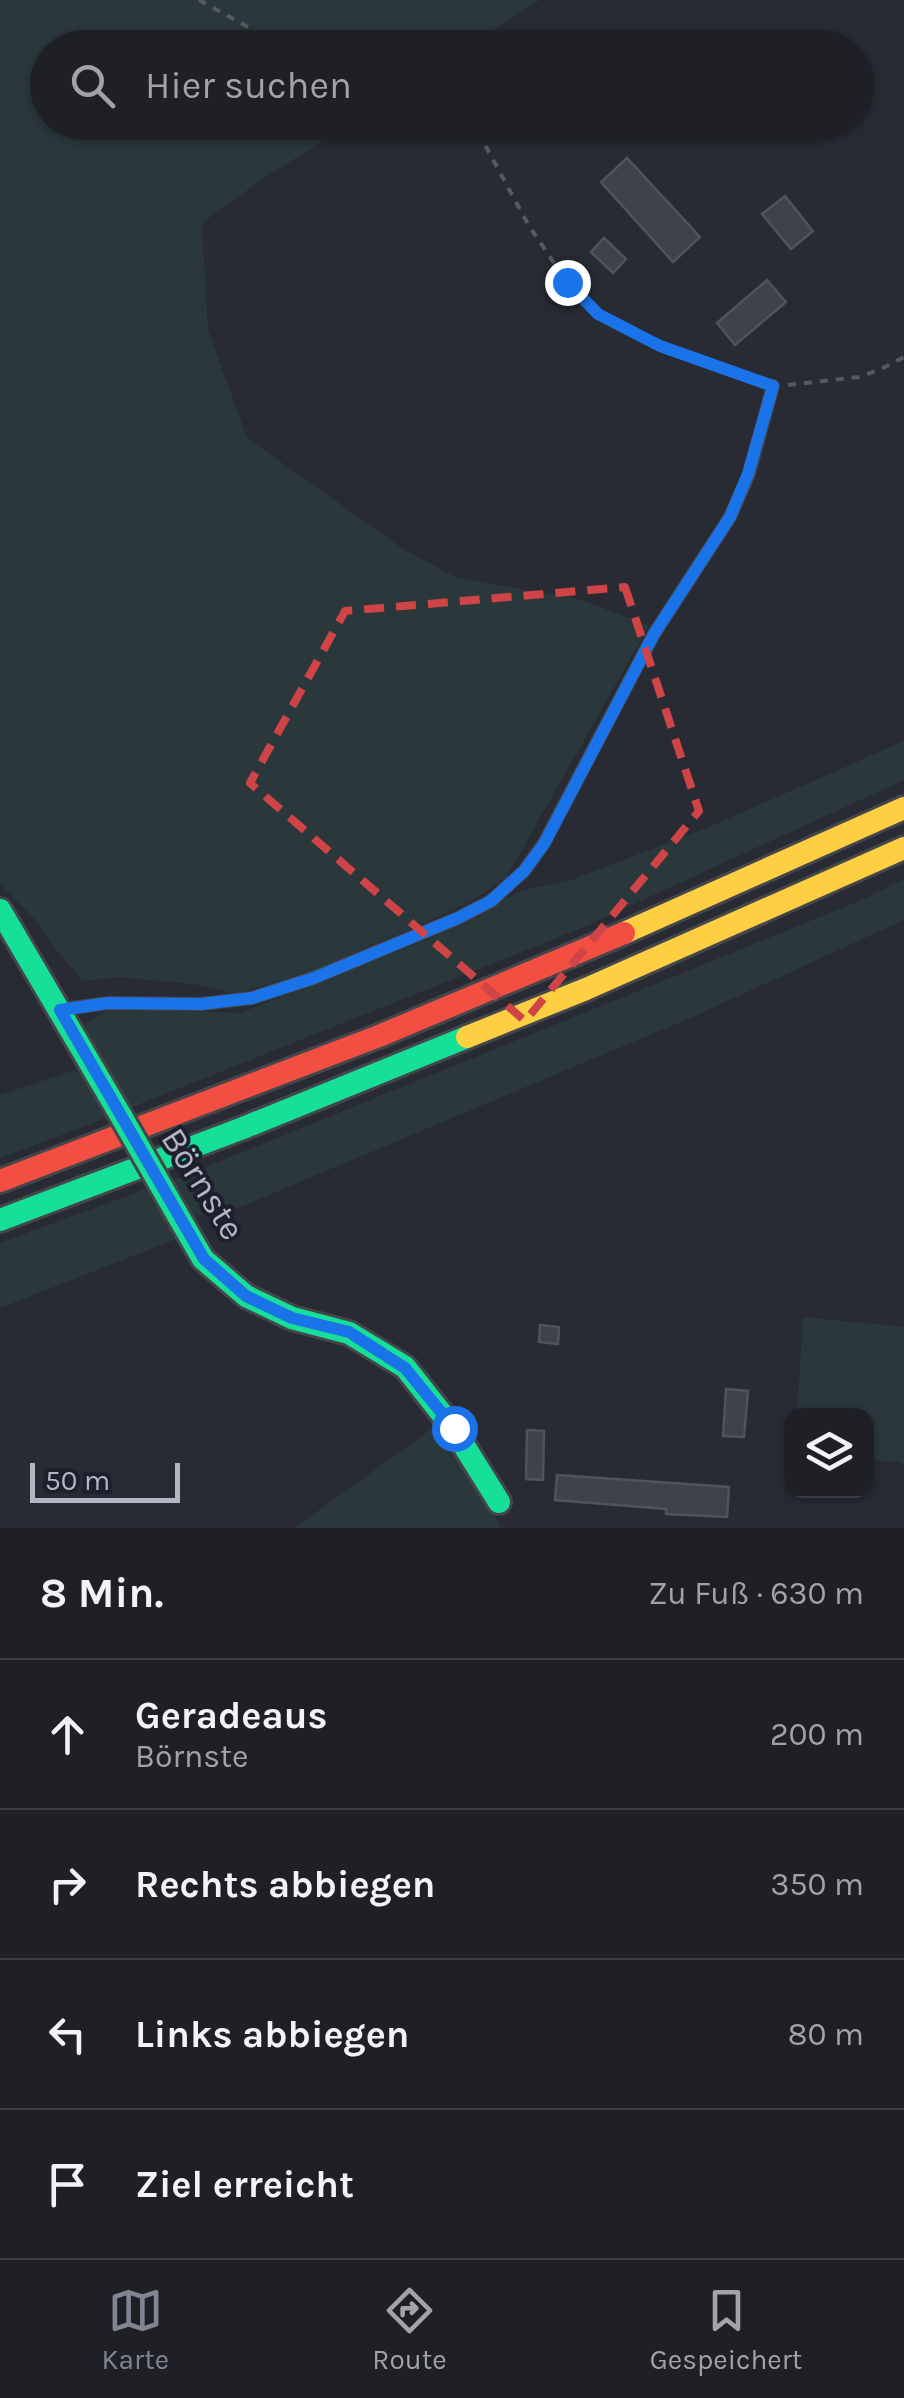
<!DOCTYPE html>
<html lang="de">
<head>
<meta charset="utf-8">
<style>
	body { margin:0; font-family:Karla,sans-serif; background:#2b2d32; color:#f1f3f6 }
	.controls { position:absolute; right:30px; bottom:30px; display:grid; overflow:hidden; border-radius:20px; box-shadow:0 2px 8px #0004 }
	.controls button { width:90px; height:90px; display:grid; place-items:center; padding:0; border:0; border-bottom:2px solid #3c3e43; background:#1e2026; color:#f1f3f6; font:50px sans-serif }
	.scale { position:absolute; left:30px; bottom:25px; width:150px; box-sizing:border-box; padding-left:10px; border:5px solid #b2b6c4; border-top:0; font-size:28px; line-height:35px; white-space:nowrap; color:#b2b6c4; -webkit-text-stroke:8px #1d202c; paint-order:stroke }
	.stop { position:absolute; width:30px; height:30px; margin:-22px; border:8px solid #1a73e8; border-radius:50%; background:#fff }
	.stop.end { background:#1a73e8; border-color:#fff; box-shadow:0 2px 10px #0008 }
	.list { margin:0; padding:0; list-style:none }
	h2 { display:flex; justify-content:space-between; align-items:center; height:130px; margin:0; padding:0 40px; font-size:42px }
	h2 small { font-size:32px; font-weight:400; color:#a1a3a7 }
	.list li { display:grid; grid-template-columns:65px 1fr auto; gap:30px; align-items:center; box-sizing:border-box; height:150px; padding:0 40px; border-top:2px solid #3c3e43 }
	.list b { display:block; font-size:38px; white-space:nowrap }
	.list p { margin:0; font-size:32px; white-space:nowrap; color:#a1a3a7 }
	.list em { font-size:32px; font-style:normal; color:#a1a3a7 }
	.icon { flex:none; width:55px; height:55px; fill:none; stroke:currentColor; stroke-width:2; stroke-linecap:round; stroke-linejoin:round }
	.map { position:relative; flex:none; width:904px; height:1528px; overflow:hidden }
	.search { position:absolute; background:#1e2026; box-shadow:0 2px 8px #0004; left:30px; right:30px; top:30px; height:110px; display:flex; align-items:center; gap:25px; box-sizing:border-box; padding:0 35px; border-radius:55px; color:#a1a3a7; font-size:38px }
	.sheet { height:730px; background:#1e2026 }
	nav { display:flex; justify-content:space-around; align-items:center; box-sizing:border-box; height:140px; border-top:2px solid #3c3e43; background:#1e2026; font-size:28px; color:#a1a3a7 }
	nav a { display:grid; justify-items:center; gap:5px }
	nav .on { color:#828591 }
	.map>svg:first-child { display:block }
	.green { fill:#2a373b }
	.building { fill:#3f4248; stroke:#50535b; stroke-width:2.5 }
	.lines { fill:none; stroke-linecap:round; stroke-linejoin:round }
	.lane-casing { stroke:#44464c; stroke-width:14 }
	.fast-casing { stroke:#44464c; stroke-width:28 }
	.slow-casing { stroke:#44464c; stroke-width:28 }
	.jam-casing { stroke:#44464c; stroke-width:28 }
	.path { stroke:#56595f; stroke-width:4; stroke-dasharray:8 8; stroke-linecap:butt }
	.lane { stroke:#585a61; stroke-width:9 }
	.fast { stroke:#16e098; stroke-width:22 }
	.slow { stroke:#ffcf43; stroke-width:22 }
	.jam { stroke:#f24e42; stroke-width:22 }
	.fast-bridge-casing { stroke:#44464c; stroke-width:28; stroke-linecap:butt }
	.fast-bridge { stroke:#16e098; stroke-width:22 }
	.route { stroke:#1a73e8; stroke-width:12 }
	.marked { fill:none; stroke:#cf4447; stroke-width:8; stroke-dasharray:20 12; stroke-linejoin:round }
	.labels { text-anchor:middle; dominant-baseline:central; stroke-width:8; stroke-linejoin:round; paint-order:stroke }
	.street-label { font-size:35px; fill:#b2b6c4; stroke:#1d202c }
</style>
</head>
<body>
<div class="map">
<svg width="904" height="1528" viewBox="0 0 904 1528">
	<rect width="100%" height="100%" fill="#282b33"/>
	<path class="green" d="M0,0h540l-73,47 -419,1v74l303,1 -90,57 -59,43 6,107 39,108 155,110 53,29 124,22 70,27 -143,252 -38,25 -50,23 -106,45 -76,23 -37,-9 -79,-8 -37,4 -28,-32 -16,-25 -39,-40z
		M904,741v39l-322,148 -455,181 -35,-59 -7,-27 21,-12 30,-2 104,4 186,-73 97,-50 48,-10 133,-51z
		M904,879v41l-209,96 -464,195 -39,5 -21,-35 693,-282z
		M72,1071l14,4 24,42 -110,41v-63z
		M151,1187l28,51 -179,70v-65z
		M803,1317l101,10v138l-3,-3 -34,-2 -1,-44 -69,-1z
		M437,1425l44,60 20,43h-207z"/>
	<path class="building" d="M627,158l73,79 -27,25 -72,-80z
		M785,196l28,35 -22,18 -29,-35z
		M604,238l22,21 -13,14 -22,-21z
		M767,280l19,22 -51,43 -18,-22z
		M540,1325l19,2 -1,17 -19,-2z
		M726,1389l22,2 -4,46 -21,-1z
		M527,1430l17,1 -1,49 -17,-1z
		M557,1475l172,12 -2,30 -61,-3v-5l-111,-9z"/>
	<g class="lines">
		<defs>
			<path id="lane" d="M63,1009l46,-6 92,1 51,-6 61,-20 145,-60 33,-17 33,-30 20,-28 110,-209 76,-117 19,-43 24,-88"/>
			<path id="fast" d="M0,910l121,206
				M177,1214l26,45 43,37 46,22 57,15 56,34 48,61 46,74
				M0,1220l243,-92 224,-91"/>
			<path id="slow" d="M624,933l280,-125
				M467,1037l119,-48 318,-141"/>
			<path id="jam" d="M0,1181l379,-145 245,-103"/>
		</defs>
		<use href="#lane" class="lane-casing"/>
		<use href="#fast" class="fast-casing"/>
		<use href="#slow" class="slow-casing"/>
		<use href="#jam" class="jam-casing"/>
		<path class="path" d="M199,0l67,37 31,11
			M465,122l13,10 51,94 38,56 31,33 63,31 98,35
			M788,385l71,-8 22,-8 23,-12"/>
		<use href="#lane" class="lane"/>
		<use href="#fast" class="fast"/>
		<use href="#slow" class="slow"/>
		<use href="#jam" class="jam"/>
		<defs>
			<path id="fast-bridge" d="M121,1116l56,98"/>
		</defs>
		<use href="#fast-bridge" class="fast-bridge-casing"/>
		<use href="#fast-bridge" class="fast-bridge"/>
	</g>
	<g class="lines">
		<path class="route" d="M454,1428l-49,-60 -56,-36 -57,-14 -46,-22 -42,-37 -144,-249 48,-7 93,1 51,-6 62,-20 144,-60 33,-17 33,-30 20,-27 110,-210 76,-117 18,-43 25,-88 -113,-40 -62,-32 -31,-32"/>
	</g>
	<path class="marked" d="M625,587l74,224 -174,210 -275,-238 95,-172z"/>
	<g class="labels">
		<g class="street-label">
			<text transform="translate(203 1184) rotate(58)">Börnste</text>
		</g>
	</g>
</svg>
<div class="controls">
<button><svg class="icon" aria-label="layers" viewBox="0 0 24 24"><path d="M12 4l9 5-9 5-9-5zM3 14l9 5 9-5"/></svg></button>
</div>
<div class="scale">50 m</div>
<div class="stop" style="left:454px;top:1428px"></div>
<div class="stop end" style="left:567px;top:282px"></div>
<div class="search"><svg class="icon" aria-label="search" viewBox="0 0 24 24"><circle cx="10" cy="10" r="6"/><path d="M15 15l6 6"/></svg>Hier suchen</div>
</div>
<section class="sheet">
<h2>8 Min.<small>Zu Fuß · 630 m</small></h2>
<ul class="list">
<li><svg class="icon" aria-label="ahead" viewBox="0 0 24 24"><path d="M12 20V5M6 11l6-6 6 6"/></svg><div><b>Geradeaus</b><p>Börnste</p></div><em>200 m</em></li>
<li><svg class="icon" aria-label="right" viewBox="0 0 24 24"><path d="M7 20v-9h11M14 6l5 5-5 5"/></svg><div><b>Rechts abbiegen</b></div><em>350 m</em></li>
<li><svg class="icon" aria-label="left" viewBox="0 0 24 24"><path d="M17 20v-9H6M10 6l-5 5 5 5"/></svg><div><b>Links abbiegen</b></div><em>80 m</em></li>
<li><svg class="icon" aria-label="arrive" viewBox="0 0 24 24"><path d="M6 21V4h12l-3 4 3 4H6"/></svg><div><b>Ziel erreicht</b></div></li>
</ul>
</section>
<nav>
<a class="on"><svg class="icon" aria-label="map" viewBox="0 0 24 24"><path d="M3 6l6-2 6 2 6-2v14l-6 2-6-2-6 2zM9 4v14M15 6v14"/></svg>Karte</a>
<a><svg class="icon" aria-label="directions" viewBox="0 0 24 24"><path d="M12 3l9 9-9 9-9-9zM9 14v-3h6M13 9l2 2-2 2"/></svg>Route</a>
<a><svg class="icon" aria-label="saved" viewBox="0 0 24 24"><path d="M7 4h10v16l-5-4-5 4z"/></svg>Gespeichert</a>
</nav>
</body>
</html>
